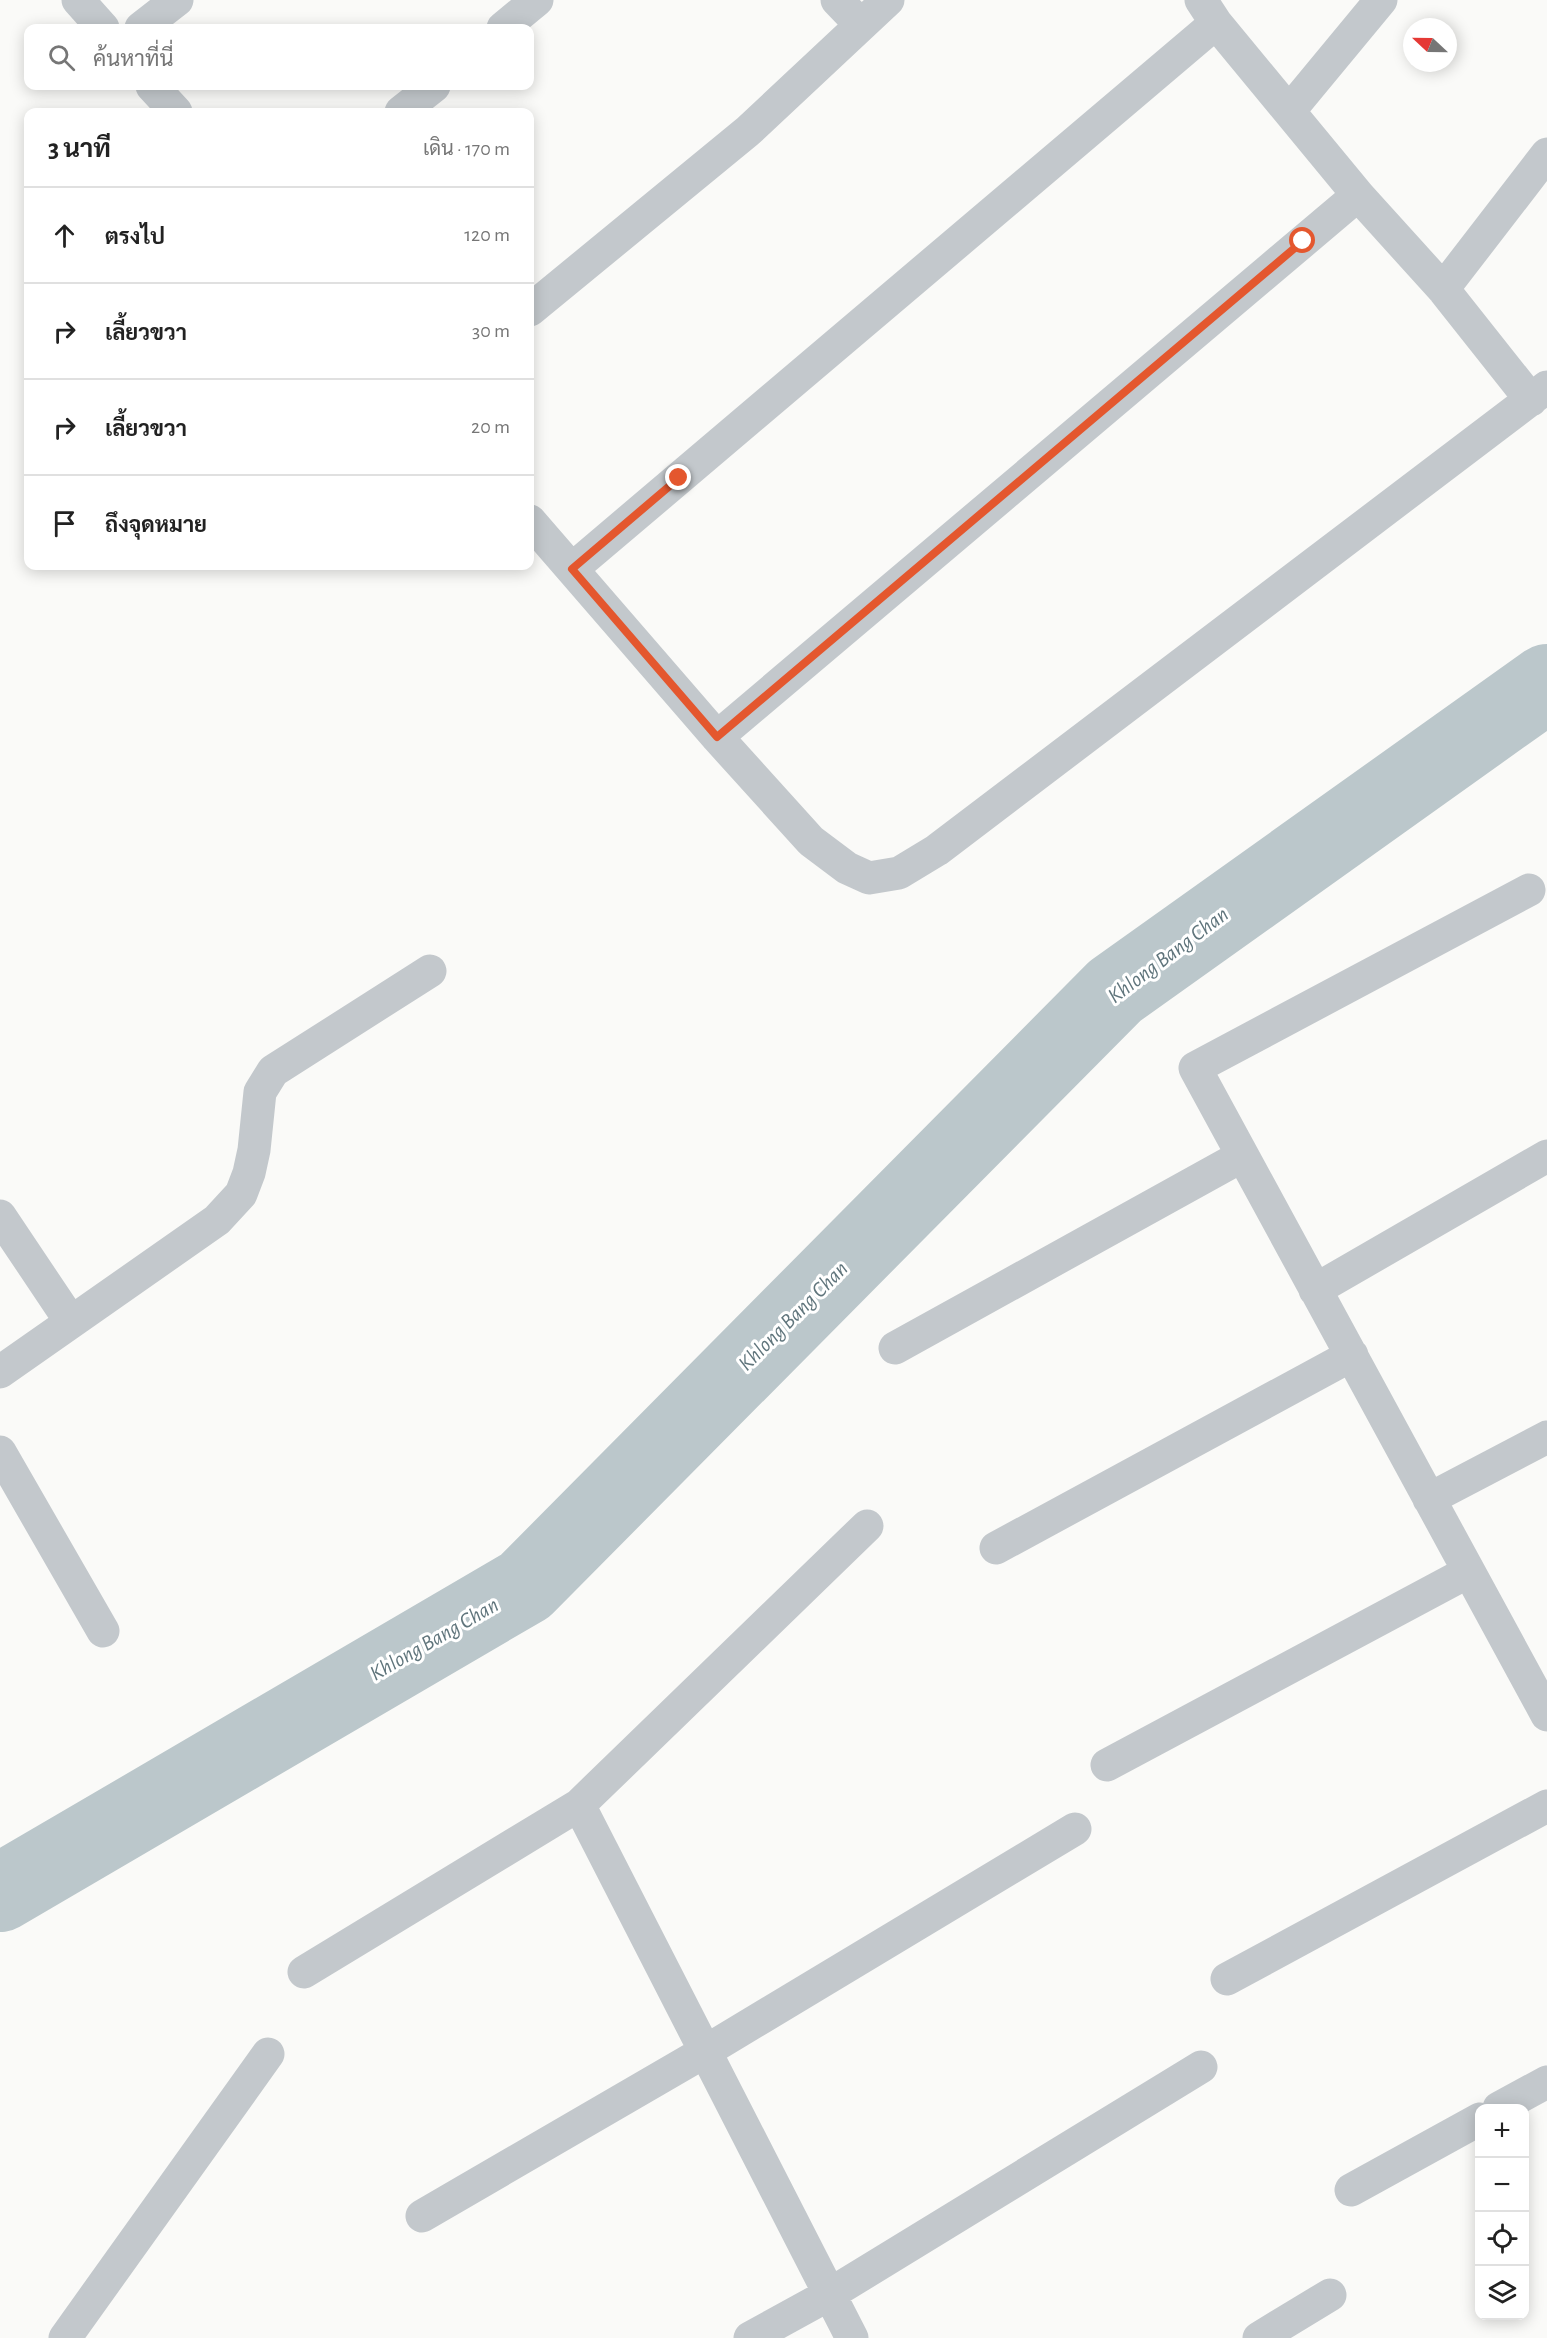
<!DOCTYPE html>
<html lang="th">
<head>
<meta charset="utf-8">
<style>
	body { margin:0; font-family:"Alegreya Sans",Sarabun,sans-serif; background:#f2f2f2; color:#222 }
	.controls { position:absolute; right:18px; bottom:18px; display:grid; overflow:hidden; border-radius:12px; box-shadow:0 3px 15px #0003 }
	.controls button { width:54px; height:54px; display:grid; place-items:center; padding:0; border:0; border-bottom:2px solid #e0e0e0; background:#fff; color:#222; font:30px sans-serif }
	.compass { position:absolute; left:1403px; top:18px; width:54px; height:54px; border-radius:50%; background:#fff; box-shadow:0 3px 15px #0003; rotate:292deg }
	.stop { position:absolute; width:18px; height:18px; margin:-14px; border:4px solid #e4572e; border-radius:50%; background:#fff }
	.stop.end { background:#e4572e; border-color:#fff; box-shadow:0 2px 6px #0008 }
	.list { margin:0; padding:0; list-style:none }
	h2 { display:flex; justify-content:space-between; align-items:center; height:78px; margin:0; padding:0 24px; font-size:26px }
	h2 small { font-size:20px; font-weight:400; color:#767676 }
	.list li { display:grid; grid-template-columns:39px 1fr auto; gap:18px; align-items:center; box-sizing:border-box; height:96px; padding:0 24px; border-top:2px solid #e0e0e0 }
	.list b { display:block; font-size:22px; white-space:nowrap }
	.list em { font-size:20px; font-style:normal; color:#767676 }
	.icon { flex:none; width:33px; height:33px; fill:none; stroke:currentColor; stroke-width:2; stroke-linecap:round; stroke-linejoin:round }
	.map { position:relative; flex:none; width:1547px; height:2338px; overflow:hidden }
	.search { position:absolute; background:#fff; box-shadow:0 3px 15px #0003; left:24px; top:24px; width:510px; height:66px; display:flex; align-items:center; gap:15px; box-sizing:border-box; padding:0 21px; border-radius:12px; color:#767676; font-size:22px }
	.panel { position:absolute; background:#fff; box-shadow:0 3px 15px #0003; left:24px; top:108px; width:510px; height:462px; border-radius:12px }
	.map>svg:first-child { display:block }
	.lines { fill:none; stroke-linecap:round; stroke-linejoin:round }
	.river { stroke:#bbc7cb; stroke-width:78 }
	.minor { stroke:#c3c8cc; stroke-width:33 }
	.route { stroke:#e4572e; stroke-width:8 }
	.labels { text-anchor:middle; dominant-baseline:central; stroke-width:6; stroke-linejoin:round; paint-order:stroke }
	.water-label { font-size:22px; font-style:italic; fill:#60757c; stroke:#fff }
</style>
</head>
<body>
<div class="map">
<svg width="1547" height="2338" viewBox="0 0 1547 2338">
	<rect width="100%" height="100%" fill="#fafaf8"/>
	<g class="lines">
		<path class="river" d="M0,1893l525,-307 590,-595 432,-308"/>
		<path class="minor" d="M78,0l25,28
			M837,0l24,25
			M1201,0l15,23 142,172 85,94 88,111
			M141,28l36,-28
			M503,28l34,-28
			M152,86l24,26
			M1290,110l91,-110
			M401,112l33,-26
			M1443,289l104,-135
			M530,310l218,-179 140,-131
			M530,521l187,216 94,104 36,27 22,10 30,-5 38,-23 610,-463
			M572,569l644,-546
			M717,737l641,-542
			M1529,890l-334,178 352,647
			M0,1216l71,106
			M1315,1290l232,-134
			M895,1348l347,-192
			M0,1372l217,-152 24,-26 8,-21 5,-23 6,-58 13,-21 157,-100
			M0,1452l103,179
			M1429,1499l118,-62
			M996,1548l356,-193
			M1107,1765l361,-193
			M579,1805l273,533
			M304,1972l275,-167 288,-279
			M1227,1979l320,-173
			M1499,2108l48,-26
			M1351,2190l129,-71
			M422,2216l284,-165 369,-222
			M65,2338l203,-284
			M750,2338l80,-44 371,-227
			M1259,2338l71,-43"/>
	</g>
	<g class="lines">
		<path class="route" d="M679,478l-107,91 145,168 586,-496"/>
	</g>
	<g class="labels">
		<g class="water-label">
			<text transform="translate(1168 955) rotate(-37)">Khlong Bang Chan</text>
			<text transform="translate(793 1316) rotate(-45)">Khlong Bang Chan</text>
			<text transform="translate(434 1639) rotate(-30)">Khlong Bang Chan</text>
		</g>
	</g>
</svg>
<div class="controls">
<button>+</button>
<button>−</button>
<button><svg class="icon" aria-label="locate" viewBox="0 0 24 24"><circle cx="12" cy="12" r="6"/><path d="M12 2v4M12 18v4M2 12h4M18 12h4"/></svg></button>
<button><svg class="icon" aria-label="layers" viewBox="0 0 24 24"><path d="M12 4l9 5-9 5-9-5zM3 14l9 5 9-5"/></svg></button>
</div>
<svg class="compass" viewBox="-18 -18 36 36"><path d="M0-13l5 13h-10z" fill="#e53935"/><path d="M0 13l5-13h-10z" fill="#767676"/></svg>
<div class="stop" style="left:1303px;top:241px"></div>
<div class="stop end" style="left:679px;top:478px"></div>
<div class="search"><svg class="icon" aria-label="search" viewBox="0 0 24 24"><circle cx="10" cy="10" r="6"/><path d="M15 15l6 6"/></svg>ค้นหาที่นี่</div>
<section class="panel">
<h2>3 นาที<small>เดิน · 170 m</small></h2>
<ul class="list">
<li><svg class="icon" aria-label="ahead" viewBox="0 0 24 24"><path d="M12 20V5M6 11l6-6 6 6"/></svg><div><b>ตรงไป</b></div><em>120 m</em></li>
<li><svg class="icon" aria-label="right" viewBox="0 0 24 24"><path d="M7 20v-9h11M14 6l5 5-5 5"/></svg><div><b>เลี้ยวขวา</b></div><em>30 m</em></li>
<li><svg class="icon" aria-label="right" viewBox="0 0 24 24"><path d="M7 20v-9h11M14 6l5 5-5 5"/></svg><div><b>เลี้ยวขวา</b></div><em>20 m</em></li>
<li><svg class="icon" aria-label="arrive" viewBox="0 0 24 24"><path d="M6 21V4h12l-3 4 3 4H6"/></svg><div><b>ถึงจุดหมาย</b></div></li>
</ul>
</section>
</div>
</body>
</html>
